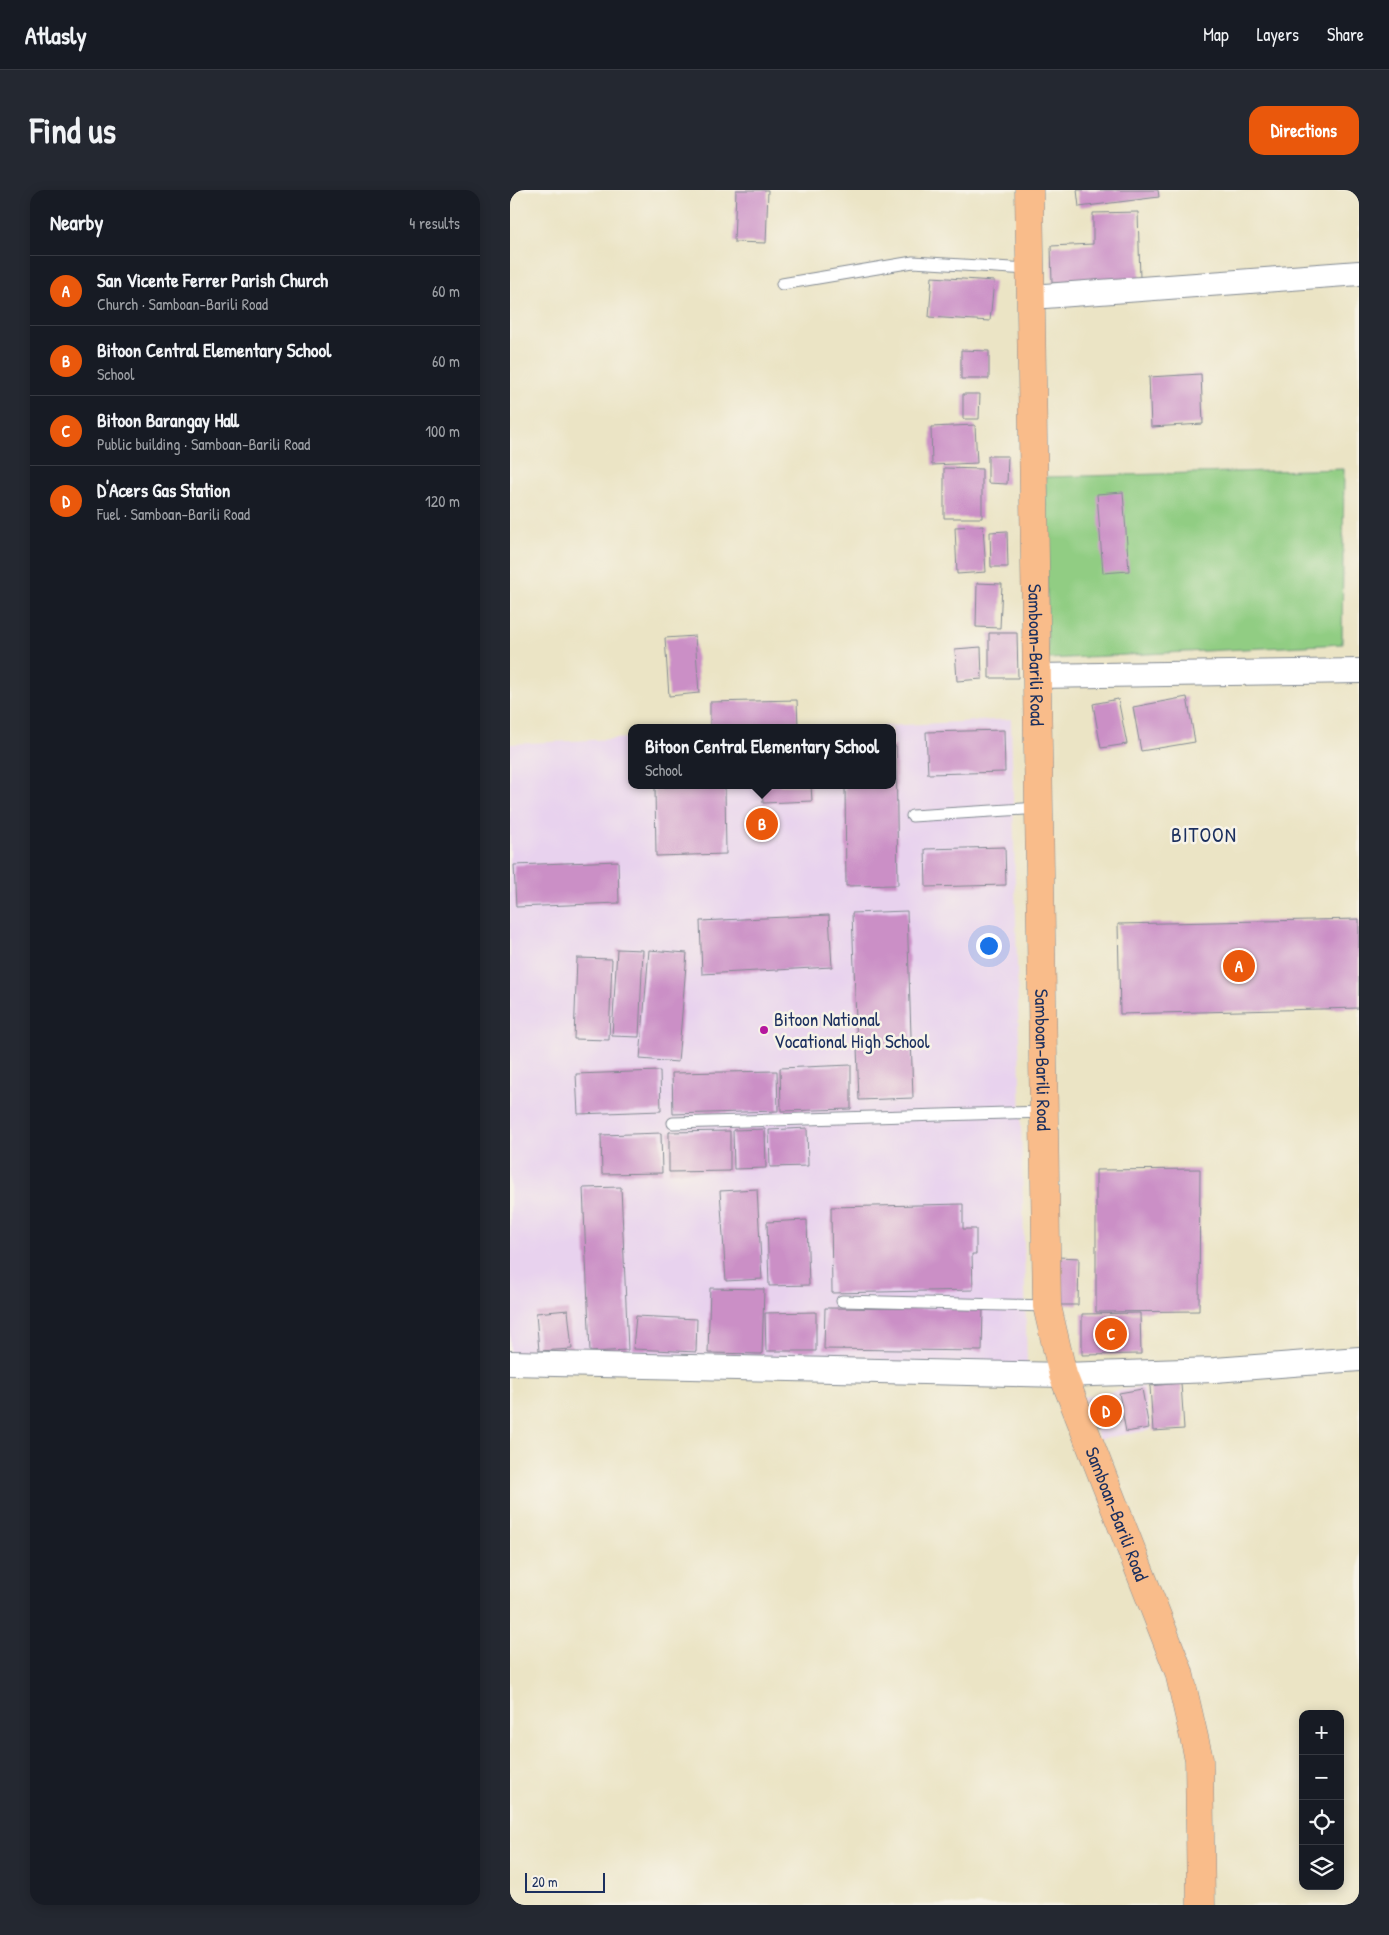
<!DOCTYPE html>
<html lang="en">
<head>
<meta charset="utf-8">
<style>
	body { margin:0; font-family:"Patrick Hand",sans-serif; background:#242831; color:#f1f3f6 }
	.controls { position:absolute; right:15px; bottom:15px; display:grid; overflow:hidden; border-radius:10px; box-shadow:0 2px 12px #0003 }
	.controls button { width:45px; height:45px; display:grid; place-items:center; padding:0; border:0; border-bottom:1px solid #363941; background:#171b24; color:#f1f3f6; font:25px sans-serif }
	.scale { position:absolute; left:15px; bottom:12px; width:80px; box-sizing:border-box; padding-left:5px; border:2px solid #1b2f5e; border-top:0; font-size:14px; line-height:18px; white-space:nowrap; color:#1b2f5e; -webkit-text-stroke:4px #f7f3e8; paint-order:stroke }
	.you { position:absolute; left:478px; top:755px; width:18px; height:18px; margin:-12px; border:4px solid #fff; border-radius:50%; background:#1a73e8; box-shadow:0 0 0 8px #1a73e833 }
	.badge { display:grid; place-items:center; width:32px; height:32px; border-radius:50%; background:#ea580c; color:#fff; font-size:16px; font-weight:700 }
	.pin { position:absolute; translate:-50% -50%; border:2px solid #fff; box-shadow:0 1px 5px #0006 }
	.popup { position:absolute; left:118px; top:534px; width:268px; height:65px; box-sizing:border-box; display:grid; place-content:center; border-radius:10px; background:#171b24; filter:drop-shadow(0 1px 4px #0005); font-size:16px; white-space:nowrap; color:#9ea1a6 }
	.popup b { font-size:19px; color:#f1f3f6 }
	.popup::after { content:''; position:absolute; left:50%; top:100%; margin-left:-10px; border:10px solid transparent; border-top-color:#171b24 }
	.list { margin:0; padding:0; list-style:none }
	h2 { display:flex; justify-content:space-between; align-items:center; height:65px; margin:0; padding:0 20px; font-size:21px }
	h2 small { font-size:16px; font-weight:400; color:#9ea1a6 }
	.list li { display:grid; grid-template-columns:32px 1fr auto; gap:15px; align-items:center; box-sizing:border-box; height:70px; padding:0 20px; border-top:1px solid #363941 }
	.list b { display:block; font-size:19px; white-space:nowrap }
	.list p { margin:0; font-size:16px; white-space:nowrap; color:#9ea1a6 }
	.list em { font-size:16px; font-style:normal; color:#9ea1a6 }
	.icon { flex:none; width:28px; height:28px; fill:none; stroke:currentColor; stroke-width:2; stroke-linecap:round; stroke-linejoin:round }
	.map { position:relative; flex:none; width:849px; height:1715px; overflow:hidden; border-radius:15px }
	header { display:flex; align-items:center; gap:30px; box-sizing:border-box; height:70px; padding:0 25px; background:#171b24; border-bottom:1px solid #363941 }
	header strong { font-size:24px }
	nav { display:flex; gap:28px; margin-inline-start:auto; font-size:18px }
	.intro { display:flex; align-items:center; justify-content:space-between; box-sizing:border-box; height:120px; padding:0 30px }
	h1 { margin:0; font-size:35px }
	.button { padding:12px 22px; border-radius:15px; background:#ea580c; color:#fff; font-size:18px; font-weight:700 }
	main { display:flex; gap:30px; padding:0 30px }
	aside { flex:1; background:#171b24; border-radius:15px; box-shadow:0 2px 12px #0003 }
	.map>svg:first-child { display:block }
	.built { fill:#e8d2ee }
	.green { fill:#91cd83; stroke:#567e70 }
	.building { fill:#cb8fc6 }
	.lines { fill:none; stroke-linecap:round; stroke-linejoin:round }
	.lane-casing { stroke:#838a92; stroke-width:13 }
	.street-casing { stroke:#838a92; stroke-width:26 }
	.highway-casing { stroke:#838a92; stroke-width:29 }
	.lane { stroke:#fff; stroke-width:11 }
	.street { stroke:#fff; stroke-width:24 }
	.highway { stroke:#f9bc8a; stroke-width:28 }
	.poi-dot { fill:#b5179e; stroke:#f7f3e8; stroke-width:2 }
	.labels { text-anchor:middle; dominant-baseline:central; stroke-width:5; stroke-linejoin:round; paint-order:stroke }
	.street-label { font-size:19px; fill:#1b2f5e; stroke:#f7f3e8 }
	.poi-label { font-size:19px; fill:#1b2f5e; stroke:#f7f3e8; text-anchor:start }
	.quarter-label { font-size:21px; letter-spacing:1px; fill:#1b2f5e; stroke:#f7f3e8 }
</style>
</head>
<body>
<header>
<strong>Atlasly</strong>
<nav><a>Map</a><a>Layers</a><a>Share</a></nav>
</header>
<div class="intro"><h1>Find us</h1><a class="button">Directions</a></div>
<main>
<aside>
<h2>Nearby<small>4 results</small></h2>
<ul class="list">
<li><span class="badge">A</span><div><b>San Vicente Ferrer Parish Church</b><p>Church · Samboan-Barili Road</p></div><em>60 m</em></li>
<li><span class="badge">B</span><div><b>Bitoon Central Elementary School</b><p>School</p></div><em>60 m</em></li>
<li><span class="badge">C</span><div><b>Bitoon Barangay Hall</b><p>Public building · Samboan-Barili Road</p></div><em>100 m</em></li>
<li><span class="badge">D</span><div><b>D'Acers Gas Station</b><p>Fuel · Samboan-Barili Road</p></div><em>120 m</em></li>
</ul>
</aside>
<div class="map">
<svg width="849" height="1715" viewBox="0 0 849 1715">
	<rect width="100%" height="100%" fill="#f7f3e8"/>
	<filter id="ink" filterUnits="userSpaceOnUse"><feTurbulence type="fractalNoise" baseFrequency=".02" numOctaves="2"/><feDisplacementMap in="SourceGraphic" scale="10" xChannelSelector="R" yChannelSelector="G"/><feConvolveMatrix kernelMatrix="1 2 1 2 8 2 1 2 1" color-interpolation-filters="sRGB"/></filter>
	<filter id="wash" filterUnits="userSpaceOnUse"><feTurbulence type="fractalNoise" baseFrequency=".0096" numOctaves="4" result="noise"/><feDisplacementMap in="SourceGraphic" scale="20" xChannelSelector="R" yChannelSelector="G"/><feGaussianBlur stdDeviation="1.12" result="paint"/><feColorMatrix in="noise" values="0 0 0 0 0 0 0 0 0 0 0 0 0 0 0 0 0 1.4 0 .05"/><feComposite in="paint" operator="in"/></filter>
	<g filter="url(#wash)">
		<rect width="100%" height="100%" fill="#ebe4c5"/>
		<path class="built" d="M501,529l16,647 -517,-11v-611l122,-6v47h260v-57h-40z
			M634,1196l7,44 -52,9 -16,-42z"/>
		<path class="green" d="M834,279l-2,175 -294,15 -3,-182z"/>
		<g id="blocks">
			<path class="building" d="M226,0h32l-2,53 -32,-1z
				M567,0h81l1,7 -80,10z
				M628,22l2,67 -88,4 -1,-37 42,-2v-31z
				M422,87l62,4 -4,40 -61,-4z
				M451,160l28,1v28h-28z
				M691,184l2,50 -52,3 -2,-50z
				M453,204h17l-1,25h-16z
				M465,235l2,38 -45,2 -1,-38z
				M478,266h20l-1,28 -19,-1z
				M434,278l38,1v49h-38z
				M613,302l6,79 -26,2 -6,-79z
				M473,336l3,46 -29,2 -2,-47z
				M497,341l1,36h-17l-1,-35z
				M467,393l25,1 -2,44 -24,-1z
				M479,443h28l1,45h-29z
				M185,446l4,57 -30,3 -4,-58z
				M471,457l1,32 -25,2 -2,-32z
				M677,507l8,45 -54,9 -8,-44z
				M608,509l9,45 -26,4 -8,-44z
				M287,510l1,27 -88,1v-26z
				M494,540l1,42 -77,2 -2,-42z
				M382,556h4l2,139 -52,1 -1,-101h47z
				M252,595h49l1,16 -49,2z
				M215,596l1,68 -70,2 -1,-69z
				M495,657l1,38 -80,2 -1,-38z
				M108,671l1,42 -103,4 -2,-42z
				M397,721l6,187 -54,2 -7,-187z
				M319,725l3,52 -130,7 -2,-53z
				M849,729v89l-239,6 -2,-90z
				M107,759l26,1 -4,87 -27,-1z
				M139,760l38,3 -9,109 -38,-3z
				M67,768l35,1 -3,81 -35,-1z
				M341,875v44l-70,2 -1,-43z
				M150,881l1,40 -83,3 -2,-40z
				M267,881l1,40 -105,3 -1,-41z
				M297,938l1,38 -38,1 -1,-37z
				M255,939l1,39 -32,1 -1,-39z
				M220,941v40l-61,1v-40z
				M151,943l1,40 -60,1 -1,-39z
				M690,979l-1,142 -103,1v-142z
				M111,997l7,163 -38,2 -7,-164z
				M247,999l5,90 -36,2 -6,-90z
				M453,1014v25h13v25h-4l1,36 -141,3 -1,-86z
				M297,1030l2,65 -40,1 -2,-64z
				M548,1067l21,1 -1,47h-21z
				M200,1098l54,1 -2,65 -54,-1z
				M315,1118l158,1 -1,42 -158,-2z
				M58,1120l4,39 -33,2 -3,-38z
				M306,1122v39h-50l-1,-38z
				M630,1123l1,41 -59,1v-41z
				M126,1126l61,3 -1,33 -63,-3z
				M671,1193l3,46 -31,2 -3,-45z
				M632,1199l7,39 -23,4 -7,-39z
				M601,1205l9,26 -20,6 -8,-26z"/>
		</g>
	</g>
	<g filter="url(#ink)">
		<use href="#blocks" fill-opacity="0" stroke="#838a92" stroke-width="1"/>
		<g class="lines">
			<defs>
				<path id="lane" d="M272,94l131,-22 117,7
					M402,626l128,-8
					M163,933l372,-11
					M332,1111l205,5"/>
				<path id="street" d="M521,107l328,-24
					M527,486l322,-5
					M0,1173l553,12 152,-5 144,-11"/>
				<g id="highway">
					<path id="s1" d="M519,0l18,1116 16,69 116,297 20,87 2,146"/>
				</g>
			</defs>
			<use href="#lane" class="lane-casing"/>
			<use href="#street" class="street-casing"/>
			<use href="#highway" class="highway-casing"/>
			<use href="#lane" class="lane"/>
			<use href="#street" class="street"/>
			<use href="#highway" class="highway"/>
		</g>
	</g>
	<circle class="poi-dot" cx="254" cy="840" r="5"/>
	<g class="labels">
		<g class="street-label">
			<text stroke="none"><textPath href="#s1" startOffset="465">Samboan-Barili Road</textPath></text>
			<text stroke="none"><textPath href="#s1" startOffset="870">Samboan-Barili Road</textPath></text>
			<text stroke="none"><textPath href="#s1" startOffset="1336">Samboan-Barili Road</textPath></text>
		</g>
		<g class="poi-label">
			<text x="264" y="829">Bitoon National<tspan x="264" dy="22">Vocational High School</tspan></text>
		</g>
		<g class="quarter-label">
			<text x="694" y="644">BITOON</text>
		</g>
	</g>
</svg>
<div class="controls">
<button>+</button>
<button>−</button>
<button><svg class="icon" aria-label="locate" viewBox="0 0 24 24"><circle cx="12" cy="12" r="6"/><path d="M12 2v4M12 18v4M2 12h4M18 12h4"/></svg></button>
<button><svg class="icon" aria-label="layers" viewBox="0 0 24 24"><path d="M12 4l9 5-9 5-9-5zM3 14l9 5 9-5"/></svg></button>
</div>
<div class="scale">20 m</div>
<div class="you"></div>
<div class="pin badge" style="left:729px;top:776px">A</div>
<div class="pin badge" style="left:252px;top:634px">B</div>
<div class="popup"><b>Bitoon Central Elementary School</b>School</div>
<div class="pin badge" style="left:601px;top:1144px">C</div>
<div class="pin badge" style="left:596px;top:1221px">D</div>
</div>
</main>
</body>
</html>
